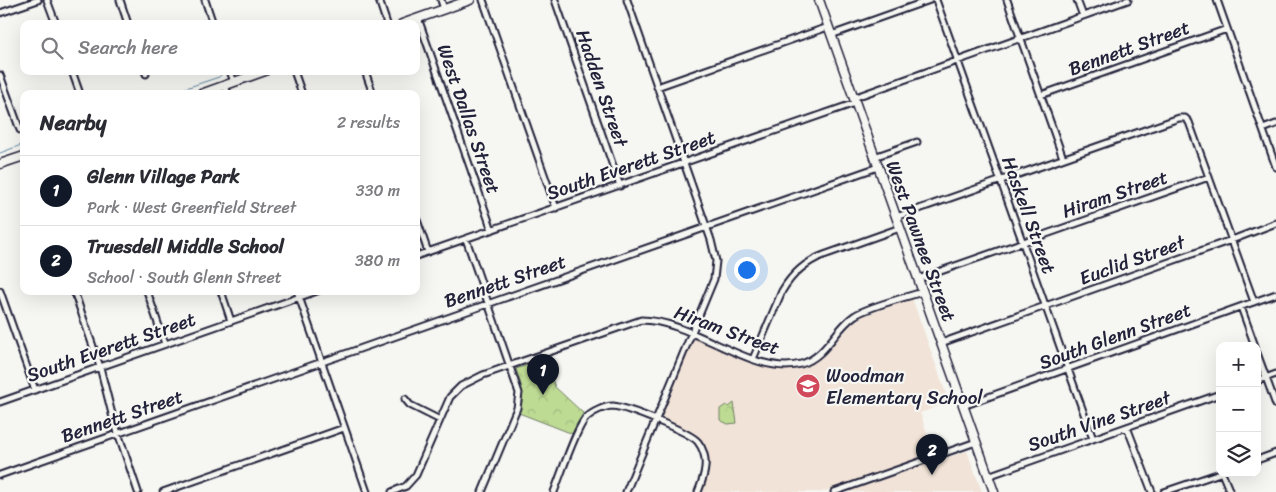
<!DOCTYPE html>
<html lang="en">
<head>
<meta charset="utf-8">
<style>
	body { margin:0; font-family:Sriracha,sans-serif; background:#f7f7f7; color:#2b2b33 }
	.controls { position:absolute; right:15px; bottom:15px; display:grid; overflow:hidden; border-radius:10px; box-shadow:0 5px 20px #0002 }
	.controls button { width:45px; height:45px; display:grid; place-items:center; padding:0; border:0; border-bottom:1px solid #e1e1e2; background:#fff; color:#2b2b33; font:25px sans-serif }
	.you { position:absolute; left:746px; top:269px; width:18px; height:18px; margin:-12px; border:4px solid #fff; border-radius:50%; background:#1a73e8; box-shadow:0 0 0 8px #1a73e833 }
	.badge { display:grid; place-items:center; width:32px; height:32px; border-radius:50%; background:#111827; color:#fff; font-size:16px; font-weight:700 }
	.pin { position:absolute; translate:-50% -41px; filter:drop-shadow(0 1px 2px #0008) }
	.pin::after { content:''; position:absolute; top:26px; width:18px; height:15px; background:inherit; clip-path:polygon(0 0,100% 0,50% 100%) }
	.list { margin:0; padding:0; list-style:none }
	h2 { display:flex; justify-content:space-between; align-items:center; height:65px; margin:0; padding:0 20px; font-size:21px }
	h2 small { font-size:16px; font-weight:400; color:#7c7c81 }
	.list li { display:grid; grid-template-columns:32px 1fr auto; gap:15px; align-items:center; box-sizing:border-box; height:70px; padding:0 20px; border-top:1px solid #e1e1e2 }
	.list b { display:block; font-size:19px; white-space:nowrap }
	.list p { margin:0; font-size:16px; white-space:nowrap; color:#7c7c81 }
	.list em { font-size:16px; font-style:normal; color:#7c7c81 }
	.icon { flex:none; width:28px; height:28px; fill:none; stroke:currentColor; stroke-width:2; stroke-linecap:round; stroke-linejoin:round }
	.map { position:relative; flex:none; width:1276px; height:492px; overflow:hidden }
	.search { position:absolute; background:#fff; box-shadow:0 5px 20px #0002; left:20px; top:20px; width:400px; height:55px; display:flex; align-items:center; gap:12px; box-sizing:border-box; padding:0 18px; border-radius:10px; color:#7c7c81; font-size:19px }
	.panel { position:absolute; background:#fff; box-shadow:0 5px 20px #0002; left:20px; top:90px; width:400px; height:205px; border-radius:10px }
	.map>svg:first-child { display:block }
	.built { fill:#f1e3d7 }
	.park { fill:url(#park-crowns); stroke:#707e67 }
	.lines { fill:none; stroke-linecap:round; stroke-linejoin:round }
	.stream { stroke:#6089a4; stroke-width:1 }
	.street-casing { stroke:#22223b; stroke-width:9 }
	.secondary-casing { stroke:#22223b; stroke-width:11 }
	.street { stroke:#f6f6f2; stroke-width:5 }
	.secondary { stroke:#f6f6f2; stroke-width:8 }
	.labels { text-anchor:middle; dominant-baseline:central; stroke-width:4.5; stroke-linejoin:round; paint-order:stroke }
	.street-label { font-size:19px; fill:#22223b; stroke:#f6f6f2 }
	.poi-label { font-size:19px; fill:#22223b; stroke:#f6f6f2; text-anchor:start }
</style>
</head>
<body>
<div class="map">
<svg width="1276" height="492" viewBox="0 0 1276 492">
	<defs>
		<pattern id="park-crowns" width="20" height="18" patternUnits="userSpaceOnUse" patternTransform="scale(1.25)"><rect width="20" height="18" fill="#bedb93"/><path d="M2 6a3 3 0 1 1 6 0M12 15a3 3 0 1 1 6 0" fill="none" stroke="#a3bc80"/></pattern>
	</defs>
	<rect width="100%" height="100%" fill="#f6f6f2"/>
	<filter id="ink" filterUnits="userSpaceOnUse"><feTurbulence type="fractalNoise" baseFrequency=".02" numOctaves="2"/><feDisplacementMap in="SourceGraphic" scale="10" xChannelSelector="R" yChannelSelector="G"/><feConvolveMatrix kernelMatrix="1 2 1 2 8 2 1 2 1" color-interpolation-filters="sRGB"/></filter>
	<g filter="url(#ink)">
		<path class="built" d="M912,298l37,104 -29,11 14,40 -112,39h-121l8,-24 -3,-18 -9,-13 -5,-4 -28,-13 -3,-4 32,-76 4,-2 75,30 17,1 11,-2 10,-4 15,-9 28,-32 7,-5z
			M967,451l15,41h-142l97,-34 12,-1z"/>
		<path class="park" d="M545,359l10,28 28,26 -10,21 -54,-21c6,-18 3,-26 -3,-44z
			M734,403l3,20 -9,1 -8,-4v-11l6,-4 3,2z"/>
		<g class="lines">
			<path class="stream" d="M168,94l51,-17 3,-3
				M0,153l24,-9"/>
			<defs>
				<path id="street" d="M47,0l9,24
					M120,0l8,24
					M205,0l8,24
					M379,0l8,24
					M441,0l3,9
					M483,0l73,208
					M555,0l65,186
					M936,0l157,439
					M1007,0l56,158
					M1077,0l6,16
					M1217,0l59,167
					M0,13l38,-13
					M418,18l74,212
					M831,35l99,-35
					M72,71l8,23
					M145,71l1,3
					M230,71l4,11
					M294,71l8,23
					M365,71l8,23
					M0,75l20,55
					M225,85l3,9
					M657,87l171,-60
					M1041,95l186,-66
					M853,98l275,-98
					M1263,129l13,-5
					M874,157l43,-15
					M416,217l12,35
					M896,217l283,-99h6l4,4 65,180
					M466,239l53,154 -2,15 -35,84
					M416,256l439,-153
					M918,279l291,-102
					M0,291l35,99
					M74,291l26,76 13,51 25,74
					M147,291l18,53
					M221,291l10,30
					M297,291l70,201
					M1241,307l14,39
					M941,343l296,-105 39,-15
					M1257,353l19,52
					M753,359l29,-68c10,-17 23,-29 42,-36l76,-27
					M1257,381l19,-7
					M405,399l5,6 30,15
					M0,402l317,-111
					M963,406l313,-112
					M1127,427l25,65
					M1257,460l19,-7
					M1222,473l8,19
					M0,475l878,-308
					M988,476l232,-82
					M163,492l181,-64
					M392,492l14,-6 10,-11 34,-78 11,-11 22,-11 158,-55c52,0 112,57 160,44 25,-7 33,-34 53,-48 13,-9 52,-19 69,-24
					M554,492c6,-15 22,-64 32,-74 6,-6 19,-12 27,-12 13,1 77,26 85,36 12,16 7,33 0,50
					M626,492l88,-213 2,-18 -5,-21 -84,-240
					M834,492l142,-50
					M1164,492l56,-19"/>
				<path id="secondary" d="M819,0l175,492
					M402,24l68,-24
					M201,94l64,-23
					M0,164l24,-8"/>
			</defs>
			<use href="#street" class="street-casing"/>
			<use href="#secondary" class="secondary-casing"/>
			<use href="#street" class="street"/>
			<use href="#secondary" class="secondary"/>
		</g>
	</g>
	<defs>
		<symbol id="school-disc" viewBox="-11 -11 22 22"><circle r="9.5" fill="#d1495b" stroke="#f6f6f2"/><path d="M0-5L7-2L0 1L-7-2ZM-4 1L0 2.5L4 1V4Q0 6-4 4Z" fill="#fff"/></symbol>
	</defs>
	<g fill-rule="evenodd">
		<use href="#school-disc" x="794" y="372" width="28" height="28"/>
	</g>
	<g class="labels">
		<g class="street-label">
			<text transform="translate(1129 48) rotate(-20)">Bennett Street</text>
			<text transform="translate(602 88) rotate(71)">Hadden Street</text>
			<text transform="translate(469 119) rotate(71)">West Dallas Street</text>
			<text transform="translate(631 165) rotate(-19)">South Everett Street</text>
			<text transform="translate(1115 194) rotate(-19)">Hiram Street</text>
			<text transform="translate(1029 215) rotate(70)">Haskell Street</text>
			<text transform="translate(921 241) rotate(70)">West Pawnee Street</text>
			<text transform="translate(1132 260) rotate(-20)">Euclid Street</text>
			<text transform="translate(505 281) rotate(-19)">Bennett Street</text>
			<text transform="translate(727 330) rotate(20)">Hiram Street</text>
			<text transform="translate(1115 336) rotate(-20)">South Glenn Street</text>
			<text transform="translate(111 347) rotate(-19)">South Everett Street</text>
			<text transform="translate(122 416) rotate(-19)">Bennett Street</text>
			<text transform="translate(1099 421) rotate(-19)">South Vine Street</text>
		</g>
		<g class="poi-label">
			<text x="826" y="375">Woodman<tspan x="826" dy="22">Elementary School</tspan></text>
		</g>
	</g>
</svg>
<div class="controls">
<button>+</button>
<button>−</button>
<button><svg class="icon" aria-label="layers" viewBox="0 0 24 24"><path d="M12 4l9 5-9 5-9-5zM3 14l9 5 9-5"/></svg></button>
</div>
<div class="you"></div>
<div class="pin badge" style="left:543px;top:395px">1</div>
<div class="pin badge" style="left:932px;top:475px">2</div>
<div class="search"><svg class="icon" aria-label="search" viewBox="0 0 24 24"><circle cx="10" cy="10" r="6"/><path d="M15 15l6 6"/></svg>Search here</div>
<section class="panel">
<h2>Nearby<small>2 results</small></h2>
<ul class="list">
<li><span class="badge">1</span><div><b>Glenn Village Park</b><p>Park · West Greenfield Street</p></div><em>330 m</em></li>
<li><span class="badge">2</span><div><b>Truesdell Middle School</b><p>School · South Glenn Street</p></div><em>380 m</em></li>
</ul>
</section>
</div>
</body>
</html>
